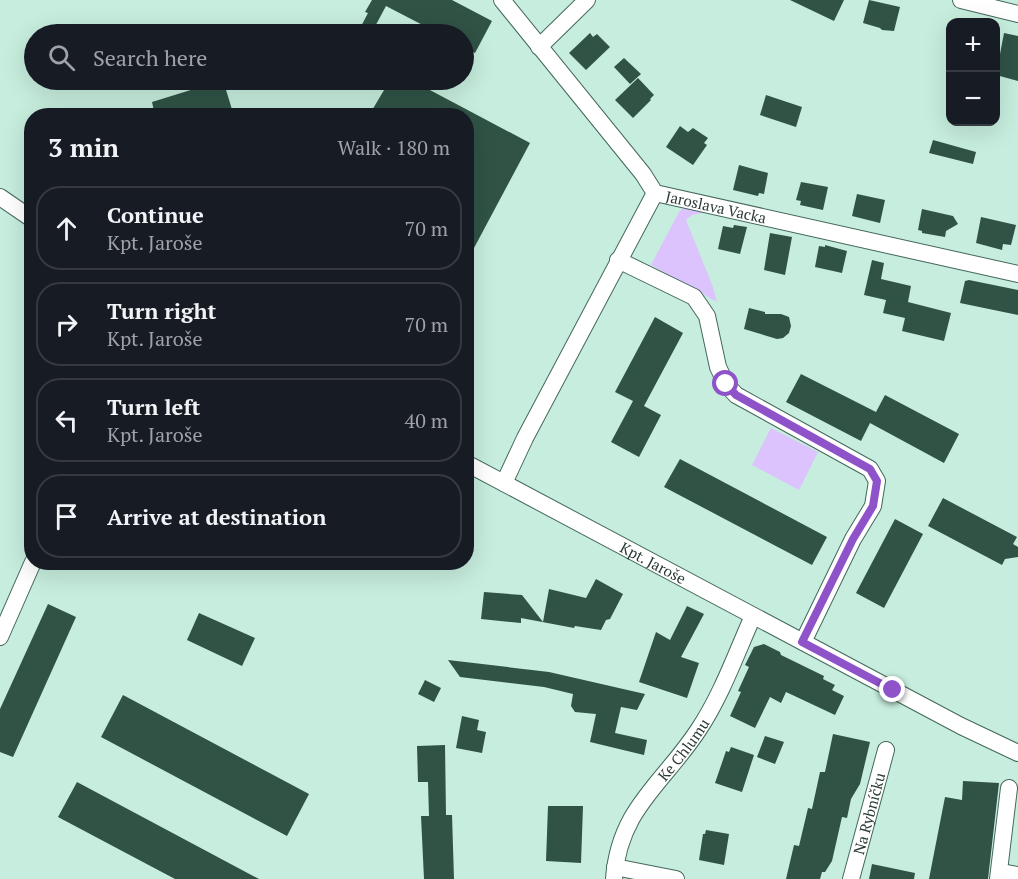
<!DOCTYPE html>
<html lang="en">
<head>
<meta charset="utf-8">
<style>
	body { margin:0; font-family:"PT Serif",serif; background:#20242c; color:#f1f3f6 }
	.controls { position:absolute; right:18px; top:18px; display:grid; overflow:hidden; border-radius:12px; box-shadow:0 6px 24px #0002 }
	.controls button { width:54px; height:54px; display:grid; place-items:center; padding:0; border:0; border-bottom:2px solid #363941; background:#171b24; color:#f1f3f6; font:30px sans-serif }
	.stop { position:absolute; width:18px; height:18px; margin:-14px; border:4px solid #8e52c9; border-radius:50%; background:#fff }
	.stop.end { background:#8e52c9; border-color:#fff; box-shadow:0 2px 6px #0008 }
	.list { margin:0; padding:0; list-style:none }
	h2 { display:flex; justify-content:space-between; align-items:center; height:78px; margin:0; padding:0 24px; font-size:26px }
	h2 small { font-size:20px; font-weight:400; color:#9ea1a6 }
	.list li { display:grid; grid-template-columns:39px 1fr auto; gap:18px; align-items:center; box-sizing:border-box; height:84px; margin:0 12px 12px; padding:0 12px; border:2px solid #363941; border-radius:24px }
	.list b { display:block; font-size:22px; white-space:nowrap }
	.list p { margin:0; font-size:20px; white-space:nowrap; color:#9ea1a6 }
	.list em { font-size:20px; font-style:normal; color:#9ea1a6 }
	.icon { flex:none; width:33px; height:33px; fill:none; stroke:currentColor; stroke-width:2; stroke-linecap:round; stroke-linejoin:round }
	.map { position:relative; flex:none; width:1018px; height:879px; overflow:hidden }
	.search { position:absolute; background:#171b24; box-shadow:0 6px 24px #0002; left:24px; top:24px; width:450px; height:66px; display:flex; align-items:center; gap:15px; box-sizing:border-box; padding:0 21px; border-radius:33px; color:#9ea1a6; font-size:22px }
	.panel { position:absolute; background:#171b24; box-shadow:0 6px 24px #0002; left:24px; top:108px; width:450px; height:462px; border-radius:24px }
	.map>svg:first-child { display:block }
	.green { fill:#dcc3fd }
	.building { fill:#305346 }
	.lines { fill:none; stroke-linecap:round; stroke-linejoin:round }
	.minor-casing { stroke:#44685b; stroke-width:18 }
	.minor { stroke:#fff; stroke-width:16 }
	.route { stroke:#8e52c9; stroke-width:8 }
	.labels { text-anchor:middle; dominant-baseline:central; stroke-width:6; stroke-linejoin:round; paint-order:stroke }
	.street-label { font-size:15px; fill:#2c3c36; stroke:#fff }
</style>
</head>
<body>
<div class="map">
<svg width="1018" height="879" viewBox="0 0 1018 879">
	<rect width="100%" height="100%" fill="#c6eddd"/>
	<path class="green" d="M695,208l12,4 -15,3 -6,5 27,67 4,15 -66,-37 28,-53 3,-3z
		M771,428l47,24 -19,38 -47,-25z"/>
	<path class="building" d="M372,0h80l40,21 -17,32 -11,-6v-13h-24l-54,-28 -15,28h-14l11,-21 -3,-1z
		M790,0h54l-10,21z
		M869,0l31,7 -6,24 -12,-1 -2,-2 -17,-5z
		M590,33l3,4 4,-3 13,13 -24,23 -17,-17z
		M1004,33l14,3v45l-22,-6z
		M624,58l17,16 -11,10 -16,-17z
		M638,78l16,17 -4,4 1,1 -18,18 -18,-18z
		M223,80l11,36h-79l-3,-14z
		M390,80h27l12,6 -1,3 102,54 -64,120v-147h-87l-8,-4z
		M766,95l36,12 -6,20 -36,-12z
		M680,126l8,6 5,-4 15,10 -4,5 3,2 -14,20 -27,-18z
		M933,140l43,12 -3,12 -44,-11z
		M739,165l29,8 -4,21 -5,-1 -1,3 -25,-6z
		M801,182l27,5 -5,23 -23,-5 1,-4 -5,-1z
		M857,194l28,6 -5,23 -28,-7z
		M922,209l31,7 5,8 -12,7 -1,6 -23,-4v-2l-4,-1z
		M981,217l35,8 -5,20 -8,-1 -1,6 -26,-7z
		M734,225l13,2 -7,27 -22,-5 5,-23 10,2z
		M770,233l22,4 -7,38 -21,-5z
		M825,245l22,6 -5,22 -27,-6 4,-21 6,1z
		M872,260l12,3 -3,16 30,7 -3,16 43,11 -7,28 -42,-10 3,-13 -22,-5 3,-13 -22,-5z
		M969,280l49,10v25l-58,-12 5,-22z
		M749,308l16,4v2h16l8,3 2,9 -2,7 -6,5 -6,1 -33,-10z
		M655,317l28,16 -39,73 17,9 -22,42 -28,-15 22,-41 -18,-9z
		M801,374l75,38 9,-17 74,39 -15,29 -74,-40 -9,18 -75,-39z
		M680,459l147,78 -15,28 -148,-78z
		M943,498l74,39 -4,7 5,3v10l-13,2 -3,6 -74,-39z
		M895,519l28,15 -39,74 -28,-15z
		M596,579l27,15 -13,25 -4,1 -5,10 -26,-4 -1,2 -53,-10v5l-40,-4 3,-27 38,3 21,27 6,-33 37,9z
		M48,604l28,13 -63,140 -13,-5v-43z
		M687,606l17,8 -23,43 18,6 -12,35 -48,-16 17,-50 14,8z
		M199,613l56,25 -13,28 -55,-26z
		M764,644l16,8 1,3 43,21 -1,3 12,6 -3,5 12,6 -9,19 -49,-23 -5,11 -11,-6 -15,31 -25,-12 11,-24 -3,-1 11,-24 -4,-2 9,-18z
		M448,660l101,12 96,22 -8,16 -16,-3 -6,26 32,7 -3,15 -54,-13 6,-28 -21,-2 -4,-6 2,-12 -29,-7 -84,-10z
		M425,680l16,8 -7,14 -16,-8z
		M123,695l186,99 -22,42 -186,-99z
		M462,716l17,4 -2,10 9,2 -4,21 -26,-5z
		M833,734l37,8 -10,42 -9,15 -4,19 -5,-1 -10,44 -7,11h-3l-2,7h-34l8,-34 5,1 9,-38 4,1 8,-37h5z
		M765,736l19,6 -9,22 -18,-7z
		M445,745l1,70h6l2,64h-30l-3,-63h8l-1,-34h-10l-1,-36z
		M731,747l23,8 -12,37 -27,-9 11,-32 3,1z
		M963,781l36,2 -11,96h-59l16,-82 17,3z
		M77,782l182,97h-84l-117,-62z
		M548,806h35l-2,57 -35,-2z
		M706,830l23,4 -5,31 -25,-5 4,-26h2z
		M872,864l43,9 -1,6h-45z"/>
	<g class="lines">
		<defs>
			<g id="minor">
				<path id="s1" d="M502,0l141,174 12,19 363,81"/>
				<path d="M961,0l57,14"/>
				<path d="M539,47l48,-47"/>
				<path d="M0,197l32,22"/>
				<path d="M618,260l76,37 13,19 11,51 8,17 10,11 134,74 7,12 -4,25 -20,33 -50,103"/>
				<path id="s2" d="M466,463l495,263 57,27"/>
				<path d="M504,483l21,-45 130,-245"/>
				<path d="M0,637l33,-75"/>
				<path d="M615,867l61,12"/>
				<path d="M1000,872l18,3"/>
				<path id="s3" d="M614,879c5,-71 50,-96 85,-150 23,-35 37,-75 54,-113"/>
				<path id="s4" d="M851,879l35,-129"/>
				<path d="M998,879l11,-91"/>
			</g>
		</defs>
		<use href="#minor" class="minor-casing"/>
		<use href="#minor" class="minor"/>
	</g>
	<g class="lines">
		<path class="route" d="M726,384l10,11 134,74 7,12 -4,25 -20,33 -51,103 91,48"/>
	</g>
	<g class="labels">
		<g class="street-label">
			<text stroke="none"><textPath href="#s1" startOffset="309">Jaroslava Vacka</textPath></text>
			<text stroke="none"><textPath href="#s2" startOffset="212">Kpt. Jaroše</textPath></text>
			<text stroke="none"><textPath href="#s3" startOffset="150">Ke Chlumu</textPath></text>
			<text stroke="none"><textPath href="#s4" startOffset="68">Na Rybníčku</textPath></text>
		</g>
	</g>
</svg>
<div class="controls">
<button>+</button>
<button>−</button>
</div>
<div class="stop" style="left:726px;top:384px"></div>
<div class="stop end" style="left:893px;top:690px"></div>
<div class="search"><svg class="icon" aria-label="search" viewBox="0 0 24 24"><circle cx="10" cy="10" r="6"/><path d="M15 15l6 6"/></svg>Search here</div>
<section class="panel">
<h2>3 min<small>Walk · 180 m</small></h2>
<ul class="list">
<li><svg class="icon" aria-label="ahead" viewBox="0 0 24 24"><path d="M12 20V5M6 11l6-6 6 6"/></svg><div><b>Continue</b><p>Kpt. Jaroše</p></div><em>70 m</em></li>
<li><svg class="icon" aria-label="right" viewBox="0 0 24 24"><path d="M7 20v-9h11M14 6l5 5-5 5"/></svg><div><b>Turn right</b><p>Kpt. Jaroše</p></div><em>70 m</em></li>
<li><svg class="icon" aria-label="left" viewBox="0 0 24 24"><path d="M17 20v-9H6M10 6l-5 5 5 5"/></svg><div><b>Turn left</b><p>Kpt. Jaroše</p></div><em>40 m</em></li>
<li><svg class="icon" aria-label="arrive" viewBox="0 0 24 24"><path d="M6 21V4h12l-3 4 3 4H6"/></svg><div><b>Arrive at destination</b></div></li>
</ul>
</section>
</div>
</body>
</html>
